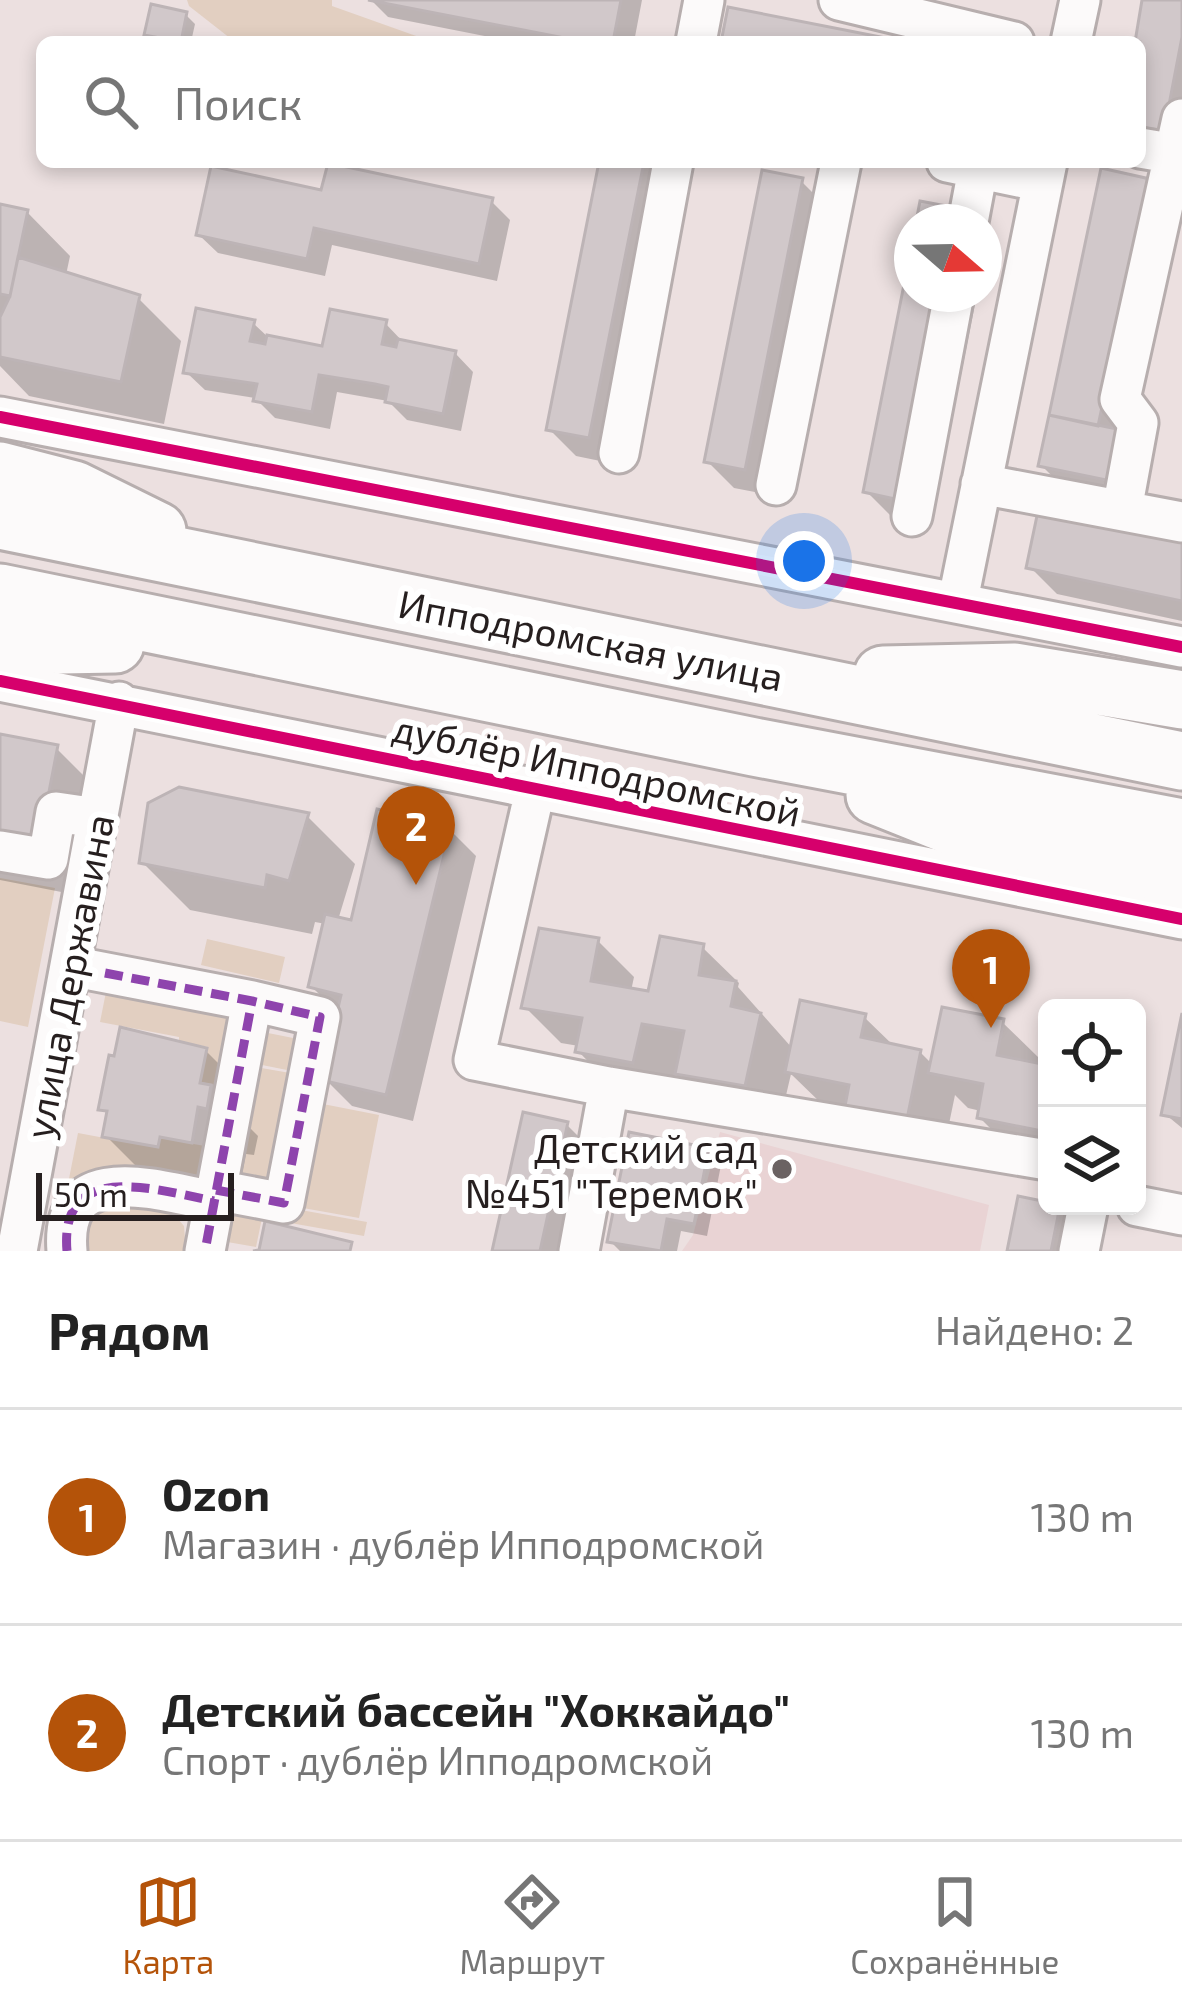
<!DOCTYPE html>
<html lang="ru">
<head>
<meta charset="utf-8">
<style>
	body { margin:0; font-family:"Exo 2",sans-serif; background:#f6f6f6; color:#222 }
	.controls { position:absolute; right:36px; bottom:36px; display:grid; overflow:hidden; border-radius:18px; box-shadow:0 6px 18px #0003 }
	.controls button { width:108px; height:108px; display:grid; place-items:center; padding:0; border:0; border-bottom:3px solid #e0e0e0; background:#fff; color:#222; font:60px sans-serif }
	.compass { position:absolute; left:894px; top:204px; width:108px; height:108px; border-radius:50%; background:#fff; box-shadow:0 6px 18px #0003; rotate:110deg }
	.scale { position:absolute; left:36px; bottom:30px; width:198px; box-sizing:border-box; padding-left:12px; border:6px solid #261f1f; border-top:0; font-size:33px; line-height:42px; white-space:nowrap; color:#261f1f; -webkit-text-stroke:9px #fff; paint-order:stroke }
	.you { position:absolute; left:804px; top:561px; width:42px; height:42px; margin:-30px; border:9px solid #fff; border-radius:50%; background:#1a73e8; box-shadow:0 0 0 18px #1a73e833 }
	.badge { display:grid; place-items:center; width:78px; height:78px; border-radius:50%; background:#b45309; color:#fff; font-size:39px; font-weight:700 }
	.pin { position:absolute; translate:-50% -99px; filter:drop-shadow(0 3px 6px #0008) }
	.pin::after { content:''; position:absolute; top:63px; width:42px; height:36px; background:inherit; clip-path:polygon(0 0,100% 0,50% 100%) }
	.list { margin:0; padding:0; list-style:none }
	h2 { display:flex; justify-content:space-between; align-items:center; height:156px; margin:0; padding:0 48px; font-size:51px }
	h2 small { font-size:39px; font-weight:400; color:#767676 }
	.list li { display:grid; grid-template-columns:78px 1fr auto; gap:36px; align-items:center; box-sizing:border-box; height:216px; padding:0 48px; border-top:3px solid #e0e0e0 }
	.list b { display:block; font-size:45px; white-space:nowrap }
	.list p { margin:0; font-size:39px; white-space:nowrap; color:#767676 }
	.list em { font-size:39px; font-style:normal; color:#767676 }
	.icon { flex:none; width:66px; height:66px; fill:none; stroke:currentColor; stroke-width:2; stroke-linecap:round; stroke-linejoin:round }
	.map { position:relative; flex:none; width:1182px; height:1251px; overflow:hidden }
	.search { position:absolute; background:#fff; box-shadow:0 6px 18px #0003; left:36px; right:36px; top:36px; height:132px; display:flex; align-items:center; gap:30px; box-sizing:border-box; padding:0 42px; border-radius:18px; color:#767676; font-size:45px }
	.sheet { height:588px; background:#fff }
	nav { display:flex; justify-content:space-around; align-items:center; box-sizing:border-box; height:168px; border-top:3px solid #e0e0e0; background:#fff; font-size:33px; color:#767676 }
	nav a { display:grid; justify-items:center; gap:6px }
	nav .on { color:#b45309 }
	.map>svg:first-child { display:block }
	.built { fill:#e9d3d4 }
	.green { fill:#e2cfc1 }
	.shadow { fill:#0003 }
	.building { fill:#d1c8ca; stroke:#bdb4b6; stroke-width:3 }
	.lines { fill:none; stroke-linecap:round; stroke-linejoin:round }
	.minor-casing { stroke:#b7aeae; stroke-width:45 }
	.highway-casing { stroke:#b7aeae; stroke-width:63 }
	.minor { stroke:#fcfafa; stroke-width:39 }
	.highway { stroke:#fcfafa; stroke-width:57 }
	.quiet { stroke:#8e44ad; stroke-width:9; stroke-dasharray:18 9; stroke-linecap:butt }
	.cycleway-casing { stroke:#fff; stroke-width:20 }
	.cycleway { stroke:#d6006c; stroke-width:12 }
	.poi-dot { fill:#6b6363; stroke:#fff; stroke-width:4.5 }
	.labels { text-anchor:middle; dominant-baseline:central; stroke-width:12; stroke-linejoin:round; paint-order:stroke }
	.street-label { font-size:39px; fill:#261f1f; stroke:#fff }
	.poi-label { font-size:39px; fill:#261f1f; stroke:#fff; text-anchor:end }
</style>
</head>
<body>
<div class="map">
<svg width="1182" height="1251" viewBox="0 0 1182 1251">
	<rect width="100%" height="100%" fill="#ece0e0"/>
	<path class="built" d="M720,1132l269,73 -9,46h-298l11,-16z"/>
	<path class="green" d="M187,0h145v6l101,36h-198l-46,-36z
		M0,878l55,10 -27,139 -28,-6z
		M207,939l78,18 -6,26 -78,-18z
		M109,977l139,27 -21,83 -26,-5 7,-35 -29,-6v-4l-79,-15z
		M268,1033l35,7 -6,32 -35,-7z
		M249,1066l47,8 -19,107 -48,-9z
		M323,1104l56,11 -20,103 -56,-10z
		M78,1133l80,15 2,-10 56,10 -3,43 -148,8z
		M224,1196l143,26 -3,14 -102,-18 -6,29 -40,-7z
		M164,1203l20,23 2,25h-111l9,-43z"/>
	<path class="shadow" d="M371,0h271l-8,42h-119l-127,-25z
		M1145,0h37v155l-42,-16 -2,-97z
		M186,15l9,9 -4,18h-36l-8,-8z
		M602,162h55l-42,302 -39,-8 -27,-27z
		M1103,172l24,268 11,67 -69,-14 -28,-28z
		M801,181l27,27 -57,287 -37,-7 -27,-27z
		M324,193l167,8 19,19 -13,61 -165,-36 -7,31 -107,-23 -19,-18z
		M0,207l27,5 43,44 -4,19 72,23 43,43 -17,83 -135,-28 -29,-30z
		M912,259v35h65l-46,232 -38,-8 -27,-27z
		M253,323l16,15 56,11 60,-26 20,21 50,9 18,19 -12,59 -54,-11 -19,-19 -51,-9 -7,37 -55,-11 -20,-20 -50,-8 -19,-18z
		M1182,544v77l-125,-27 -27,-27z
		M0,737l56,11 49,49 -18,100 -87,-17z
		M307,816l48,48 -17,56 15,4 96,-95 27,27 -63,265 -61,-15 -27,-27 13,-66 -27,-27 15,-62 -11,-2 -3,12 -122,-24 -48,-48z
		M598,941l36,36 -3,14 19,3 52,-47 37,36 -1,4 55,62 71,-32 31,30 25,5 13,13 69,-43 37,36 -2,8 10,2v92l-31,-6 -36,-36 1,-7 -13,-3 -13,-13 -12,58 -118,-46 -34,-33 -11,47 -65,-12 -40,-39 -6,27 -55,-9 -36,-37 1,-5 -18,-3 -36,-36z
		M1182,1028v100l-17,-14z
		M205,1050l48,48 -5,28 10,10 -4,19 -8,-1 -7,35 -85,-5 -48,-48 3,-20 -7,-7z
		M567,1125l27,27 -22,99h-76z
		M707,1151l14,14 -14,71 -26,-5 -4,20h-57l-10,-10z
		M1047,1205l12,2 27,27 -3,17h-73z"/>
	<path class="building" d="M368,0h253l-8,42h-28z
		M1142,0h40v37l-18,94 -24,-4v-85h-5z
		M151,4l36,8 -6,30 -37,-7z
		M728,7l178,35h-185z
		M599,162h45l-55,276 -43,-8z
		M328,163l165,35 -14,66 -165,-36 -7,31 -111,-24 15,-69 110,24z
		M1101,168l49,11 -52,247 -49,-11z
		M762,170l41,8 -58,292 -41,-8z
		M920,201l42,8 -2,13h-44z
		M0,204l28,6 -18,86 -10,-2z
		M912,244v50h33l-41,207 -41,-9z
		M18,257l122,38 -19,87 -121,-25v-40l10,-21z
		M196,308l59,12 -5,21 15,3 2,-9 55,11 8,-37 57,11 -5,24 14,3 2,-8 58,12 -13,63 -58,-12 3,-15 -13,-3 -56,-9 -7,37 -59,-11 4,-17 -74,-11z
		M1049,415l73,15 -11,51 -73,-15z
		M1038,511l144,30v60l-156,-33z
		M0,734l58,11 -20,104 -38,-7z
		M179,787l130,26 -20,68 -22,-6 -2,13 -126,-25 9,-60z
		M377,809l74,17 -65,269 -65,-15 20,-85 -33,-8 17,-73 26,6z
		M539,928l60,10 -8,43 57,10 12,-55 44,8 -5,31 37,6 -5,25 30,7 -16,73 -70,-12 9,-43 -42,-7 -9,39 -58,-11 7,-34 -61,-10z
		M800,1000l66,14 -5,23 60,13 -14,69 -62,-13 4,-21 -64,-13z
		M942,1007l62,12 -7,36 50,10v67l-70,-14 6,-34 -55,-11z
		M1182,1013v106l-21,-4z
		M120,1027l87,21 -7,35 11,2 -4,24 -9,-2 -6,36 -32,-6 -2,10 -56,-10 5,-26 -9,-1 11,-55 5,1z
		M523,1112l45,10 -28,129h-48z
		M629,1132l80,16 -15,76 -27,-5 -6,32 -54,-9z
		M1018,1196l29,6v4h13l-9,45h-44z
		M265,1221l87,21 -2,9h-97l6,-1z"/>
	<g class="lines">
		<defs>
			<path id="minor" d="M839,0l175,42
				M696,42l8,-42
				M1071,42l9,-42
				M1140,148l42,7
				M947,162l96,20
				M968,222l10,-53
				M0,417l1182,230
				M619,453l54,-291
				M981,484l201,38
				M776,485l65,-323
				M1122,510l16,-87 -18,-24 62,-280
				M912,516l42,-222
				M958,600l89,-438
				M0,681l1182,238
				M536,786l-62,274 135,27 438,73
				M0,851l48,8 8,-47 41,6
				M70,966l182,35 -47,250
				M216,1190l68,13 36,-186 -68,-16
				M1137,1206l45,9
				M17,1251l102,-549
				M67,1251c-8,-94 93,-60 147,-50
				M579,1251l30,-164
				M1079,1251l9,-45"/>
			<path id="highway" d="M0,471l74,19 83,41
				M0,520l1182,241
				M0,593l754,154 428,81
				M0,635l60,10 55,-1
				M883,675l132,-3 167,28
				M875,795l80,32 227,50"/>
		</defs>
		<use href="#minor" class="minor-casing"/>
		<use href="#highway" class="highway-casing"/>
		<use href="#minor" class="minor"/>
		<use href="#highway" class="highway"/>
		<path class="quiet" d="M105,973l147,28 -47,250
			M216,1190l68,13 36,-186 -68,-16
			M67,1251c-8,-94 93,-60 147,-50"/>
		<defs>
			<path id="cycleway" d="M0,417l1182,230
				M0,681l1182,238"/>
		</defs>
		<use href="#cycleway" class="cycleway-casing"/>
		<use href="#cycleway" class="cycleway"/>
	</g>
	<circle class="poi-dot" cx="782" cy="1169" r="12"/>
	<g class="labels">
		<g class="street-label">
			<text transform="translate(591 639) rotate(11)">Ипподромская улица</text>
			<text transform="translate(597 769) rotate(12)">дублёр Ипподромской</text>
			<text transform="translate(68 976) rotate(-79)">улица Державина</text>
		</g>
		<g class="poi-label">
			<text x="758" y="1147">Детский сад<tspan x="758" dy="45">№451 "Теремок"</tspan></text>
		</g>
	</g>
</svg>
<div class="controls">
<button><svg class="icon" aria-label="locate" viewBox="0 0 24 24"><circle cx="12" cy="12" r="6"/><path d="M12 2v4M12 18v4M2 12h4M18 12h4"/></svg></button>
<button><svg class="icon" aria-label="layers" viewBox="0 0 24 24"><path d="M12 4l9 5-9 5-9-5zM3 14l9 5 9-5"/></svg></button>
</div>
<svg class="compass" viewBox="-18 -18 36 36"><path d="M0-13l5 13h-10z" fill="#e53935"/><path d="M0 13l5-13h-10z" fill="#767676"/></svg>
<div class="scale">50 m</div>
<div class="you"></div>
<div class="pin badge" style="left:991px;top:1028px">1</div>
<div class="pin badge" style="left:416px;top:885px">2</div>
<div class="search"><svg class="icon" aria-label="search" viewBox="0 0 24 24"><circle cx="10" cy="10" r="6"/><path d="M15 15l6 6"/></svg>Поиск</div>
</div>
<section class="sheet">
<h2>Рядом<small>Найдено: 2</small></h2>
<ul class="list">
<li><span class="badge">1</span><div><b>Ozon</b><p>Магазин · дублёр Ипподромской</p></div><em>130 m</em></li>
<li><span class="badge">2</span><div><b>Детский бассейн &quot;Хоккайдо&quot;</b><p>Спорт · дублёр Ипподромской</p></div><em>130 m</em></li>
</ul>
</section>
<nav>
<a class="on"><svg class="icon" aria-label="map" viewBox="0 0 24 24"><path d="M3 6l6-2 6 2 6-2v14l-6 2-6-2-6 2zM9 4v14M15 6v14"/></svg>Карта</a>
<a><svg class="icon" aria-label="directions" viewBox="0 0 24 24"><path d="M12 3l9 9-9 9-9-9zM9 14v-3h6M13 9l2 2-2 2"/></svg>Маршрут</a>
<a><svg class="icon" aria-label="saved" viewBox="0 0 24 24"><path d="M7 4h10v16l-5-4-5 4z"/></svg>Сохранённые</a>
</nav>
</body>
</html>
